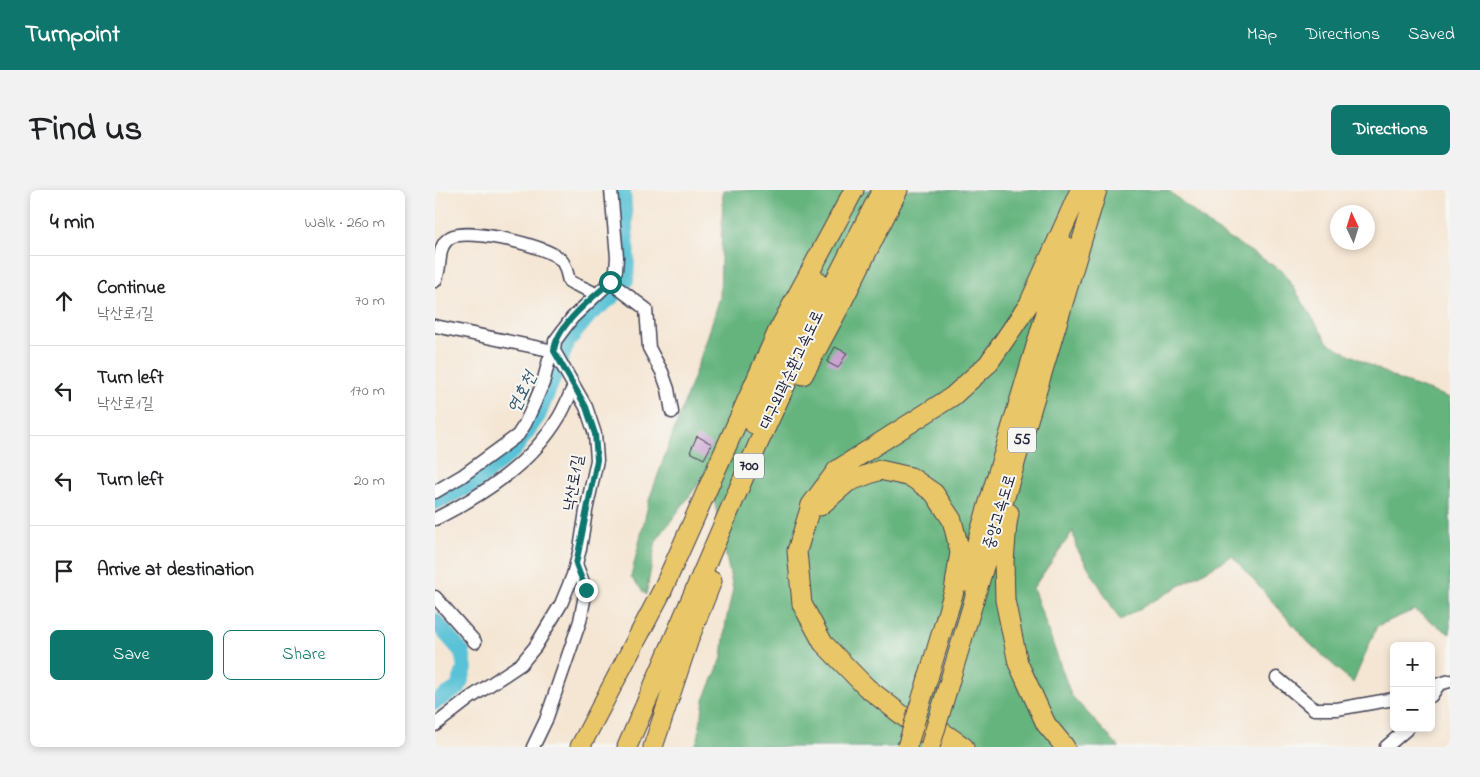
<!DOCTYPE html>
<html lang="en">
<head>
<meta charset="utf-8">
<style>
	body { margin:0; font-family:"Indie Flower","Poor Story",sans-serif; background:#f2f2f2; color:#202124 }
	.controls { position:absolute; right:15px; bottom:15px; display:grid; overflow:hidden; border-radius:8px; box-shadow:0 2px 8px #0003 }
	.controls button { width:45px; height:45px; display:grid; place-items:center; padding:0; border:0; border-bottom:1px solid #e0e0e0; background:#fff; color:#202124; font:25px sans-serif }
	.compass { position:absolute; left:895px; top:15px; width:45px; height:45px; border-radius:50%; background:#fff; box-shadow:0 2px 8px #0003; rotate:356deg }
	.stop { position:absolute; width:15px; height:15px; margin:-11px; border:4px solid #0f766e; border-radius:50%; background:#fff }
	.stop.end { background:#0f766e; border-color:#fff; box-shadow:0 1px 5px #0008 }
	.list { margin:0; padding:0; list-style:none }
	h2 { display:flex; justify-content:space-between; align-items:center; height:65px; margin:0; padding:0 20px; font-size:21px }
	h2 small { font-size:16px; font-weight:400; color:#757577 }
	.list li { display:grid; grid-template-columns:32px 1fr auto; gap:15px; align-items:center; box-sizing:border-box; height:90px; padding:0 20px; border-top:1px solid #e0e0e0 }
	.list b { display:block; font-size:19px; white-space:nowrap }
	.list p { margin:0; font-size:16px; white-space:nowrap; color:#757577 }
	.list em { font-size:16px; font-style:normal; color:#757577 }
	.actions { display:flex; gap:10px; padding:15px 20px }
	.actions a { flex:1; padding:11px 0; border:1px solid #0f766e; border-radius:8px; text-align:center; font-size:18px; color:#0f766e }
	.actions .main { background:#0f766e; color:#fff }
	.icon { flex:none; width:28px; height:28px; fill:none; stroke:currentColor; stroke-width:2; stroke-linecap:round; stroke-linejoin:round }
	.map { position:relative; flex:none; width:1015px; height:557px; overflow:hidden; border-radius:8px }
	header { display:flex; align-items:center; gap:30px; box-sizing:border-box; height:70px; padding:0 25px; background:#0f766e; color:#fff }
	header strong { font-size:24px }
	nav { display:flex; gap:28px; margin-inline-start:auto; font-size:18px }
	.intro { display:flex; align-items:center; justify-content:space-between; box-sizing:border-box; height:120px; padding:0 30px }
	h1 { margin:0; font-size:35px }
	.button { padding:12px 22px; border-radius:8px; background:#0f766e; color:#fff; font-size:18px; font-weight:700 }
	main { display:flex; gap:30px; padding:0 30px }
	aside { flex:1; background:#fff; border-radius:8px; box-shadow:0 2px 8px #0003 }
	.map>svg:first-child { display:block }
	.forest { fill:#65b47e; stroke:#446b5c }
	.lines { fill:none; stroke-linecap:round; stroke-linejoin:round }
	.river { stroke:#5ac2d6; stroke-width:16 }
	.building { fill:#c196ca }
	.minor-casing { stroke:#423f52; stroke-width:15 }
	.highway-casing { stroke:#423f52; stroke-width:21 }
	.minor { stroke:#fff; stroke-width:12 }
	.highway { stroke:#e9c769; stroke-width:19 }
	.highway-bridge-casing { stroke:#423f52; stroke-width:21; stroke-linecap:butt }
	.highway-bridge { stroke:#e9c769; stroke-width:19 }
	.route { stroke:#0f766e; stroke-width:6 }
	.labels { text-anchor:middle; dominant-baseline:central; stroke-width:4; stroke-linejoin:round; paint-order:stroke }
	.shield { fill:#f6f6f2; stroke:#626272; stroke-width:1 }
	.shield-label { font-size:15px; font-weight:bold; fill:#22223b }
	.street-label { font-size:16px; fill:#22223b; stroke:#f6f6f2 }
	.water-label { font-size:18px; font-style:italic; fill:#365a71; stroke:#f6f6f2 }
</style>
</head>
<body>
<header>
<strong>Turnpoint</strong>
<nav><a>Map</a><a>Directions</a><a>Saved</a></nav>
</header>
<div class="intro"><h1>Find us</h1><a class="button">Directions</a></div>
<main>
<aside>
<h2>4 min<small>Walk · 260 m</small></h2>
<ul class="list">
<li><svg class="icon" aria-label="ahead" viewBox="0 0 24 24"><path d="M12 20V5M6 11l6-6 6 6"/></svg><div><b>Continue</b><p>낙산로1길</p></div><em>70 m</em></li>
<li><svg class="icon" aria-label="left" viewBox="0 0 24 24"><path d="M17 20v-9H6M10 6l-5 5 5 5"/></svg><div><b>Turn left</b><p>낙산로1길</p></div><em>170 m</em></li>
<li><svg class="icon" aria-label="left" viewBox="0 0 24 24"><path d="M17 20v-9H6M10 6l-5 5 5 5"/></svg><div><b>Turn left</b></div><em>20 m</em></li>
<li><svg class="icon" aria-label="arrive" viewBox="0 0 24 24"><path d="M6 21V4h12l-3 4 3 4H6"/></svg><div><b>Arrive at destination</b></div></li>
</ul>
<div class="actions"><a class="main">Save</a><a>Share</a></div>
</aside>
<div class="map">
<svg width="1015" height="557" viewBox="0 0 1015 557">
	<rect width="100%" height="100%" fill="#f6f6f2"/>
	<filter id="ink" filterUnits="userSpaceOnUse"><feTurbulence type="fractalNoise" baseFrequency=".02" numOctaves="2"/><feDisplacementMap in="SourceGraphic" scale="10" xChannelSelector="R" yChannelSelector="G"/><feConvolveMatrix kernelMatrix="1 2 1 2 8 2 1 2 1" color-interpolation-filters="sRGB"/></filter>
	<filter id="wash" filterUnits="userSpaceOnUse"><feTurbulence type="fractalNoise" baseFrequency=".0096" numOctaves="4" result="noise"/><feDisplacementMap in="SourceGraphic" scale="20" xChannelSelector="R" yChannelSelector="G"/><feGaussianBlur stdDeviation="1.12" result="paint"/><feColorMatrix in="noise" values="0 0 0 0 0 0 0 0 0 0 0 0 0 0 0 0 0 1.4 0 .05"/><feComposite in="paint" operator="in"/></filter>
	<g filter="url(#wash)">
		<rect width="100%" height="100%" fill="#f5e6d4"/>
		<path class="forest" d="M288,0h445l46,39 70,43 44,71 71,37 51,18v236l-36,-24 -37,16 -24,57 -44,-40 -77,-87 -112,64 -44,-73 -3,-16 -40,57 38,107 48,52h-425l4,-8 6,-39 18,-42 4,-37 7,-32 -25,-118 -52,70 -10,54 -15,-18 19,-80 55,-152 15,-48z"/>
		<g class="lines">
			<path class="river" d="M0,312l39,-18 40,-34 24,-34 30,-75 22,-27 22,-17 14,-17 1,-20 -4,-70
				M0,431l27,31 3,16 -7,20 -23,14"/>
		</g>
		<g id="blocks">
			<path class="building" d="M400,157l12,6 -9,15 -11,-6z
				M262,246l15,8 -8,15 -14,-7z"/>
		</g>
	</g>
	<g filter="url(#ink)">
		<use href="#blocks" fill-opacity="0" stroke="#423f52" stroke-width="1"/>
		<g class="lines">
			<defs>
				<path id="minor" d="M0,91c8,-15 0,-35 16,-44 18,-9 96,8 110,23 5,5 6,14 8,21 9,6 19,7 27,14
					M175,92l36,27 3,39 13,24 6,17 4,23
					M0,136l119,25
					M0,302l27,-16 56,-41 7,-11 10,-22 8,-19 6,-23 5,-9
					M0,329c48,-24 96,-55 124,-102 6,-10 10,-21 15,-31
					M0,407l40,45
					M842,488l37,31h23l57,-10
					M996,506l8,-12 11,-3
					M0,535l35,-27 51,-34 14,-17 26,-43 12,-29 7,-26 6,-38 11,-51 -2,-26 -9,-27 -32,-56 1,-10 17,-23 38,-36 6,-12 1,-13 -6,-67
					M98,557l13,-27 34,-99 6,-31 -10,-26
					M951,557l22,-19"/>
				<path id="highway" d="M368,185l37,-69 58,-116
					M319,234l64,-143
					M385,316l28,-24 32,-12 31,7 23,16 18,27 8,32 -6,39 -26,87
					M574,323l-2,11 -3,38 1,38 13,63 28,61 19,23
					M530,392l101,-336
					M512,500l150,-500
					M499,536l30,21
					M145,557l82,-156 115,-258 77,-143
					M192,557l132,-305 64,-138 59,-114
					M218,557l36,-108 23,-58
					M508,557l-77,-60 -43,-44 -21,-39 -5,-53 14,-46 26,-35 116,-74 35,-32 41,-60 51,-114"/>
			</defs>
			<use href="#minor" class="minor-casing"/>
			<use href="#highway" class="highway-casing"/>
			<use href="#minor" class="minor"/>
			<use href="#highway" class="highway"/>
			<defs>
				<path id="highway-bridge" d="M472,557l21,-69
					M495,557l17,-57"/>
			</defs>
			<use href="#highway-bridge" class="highway-bridge-casing"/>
			<use href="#highway-bridge" class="highway-bridge"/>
		</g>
	</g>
	<g class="lines" filter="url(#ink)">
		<path class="route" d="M151,400l-10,-26 21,-104 -2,-26 -9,-27 -32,-56c2,-25 38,-53 56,-69"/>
	</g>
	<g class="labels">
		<g class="shield">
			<rect x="573" y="237.5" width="28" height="25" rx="4"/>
			<rect x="299" y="263.5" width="30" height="25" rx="4"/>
		</g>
		<g class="shield-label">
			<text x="587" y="250">55</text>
			<text x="314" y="276">700</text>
		</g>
		<g class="street-label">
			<text transform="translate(357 180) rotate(-65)">대구외곽순환고속도로</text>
			<text transform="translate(139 293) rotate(-80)">낙산로1길</text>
			<text transform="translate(565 322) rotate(-73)">중앙고속도로</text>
		</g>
		<g class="water-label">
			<text transform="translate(88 203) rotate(-64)">연호천</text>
		</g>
	</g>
</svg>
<div class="controls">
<button>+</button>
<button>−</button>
</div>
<svg class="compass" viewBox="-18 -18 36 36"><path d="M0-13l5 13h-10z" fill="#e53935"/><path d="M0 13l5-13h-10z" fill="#757577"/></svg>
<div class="stop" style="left:175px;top:92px"></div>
<div class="stop end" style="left:151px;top:400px"></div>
</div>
</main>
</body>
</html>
